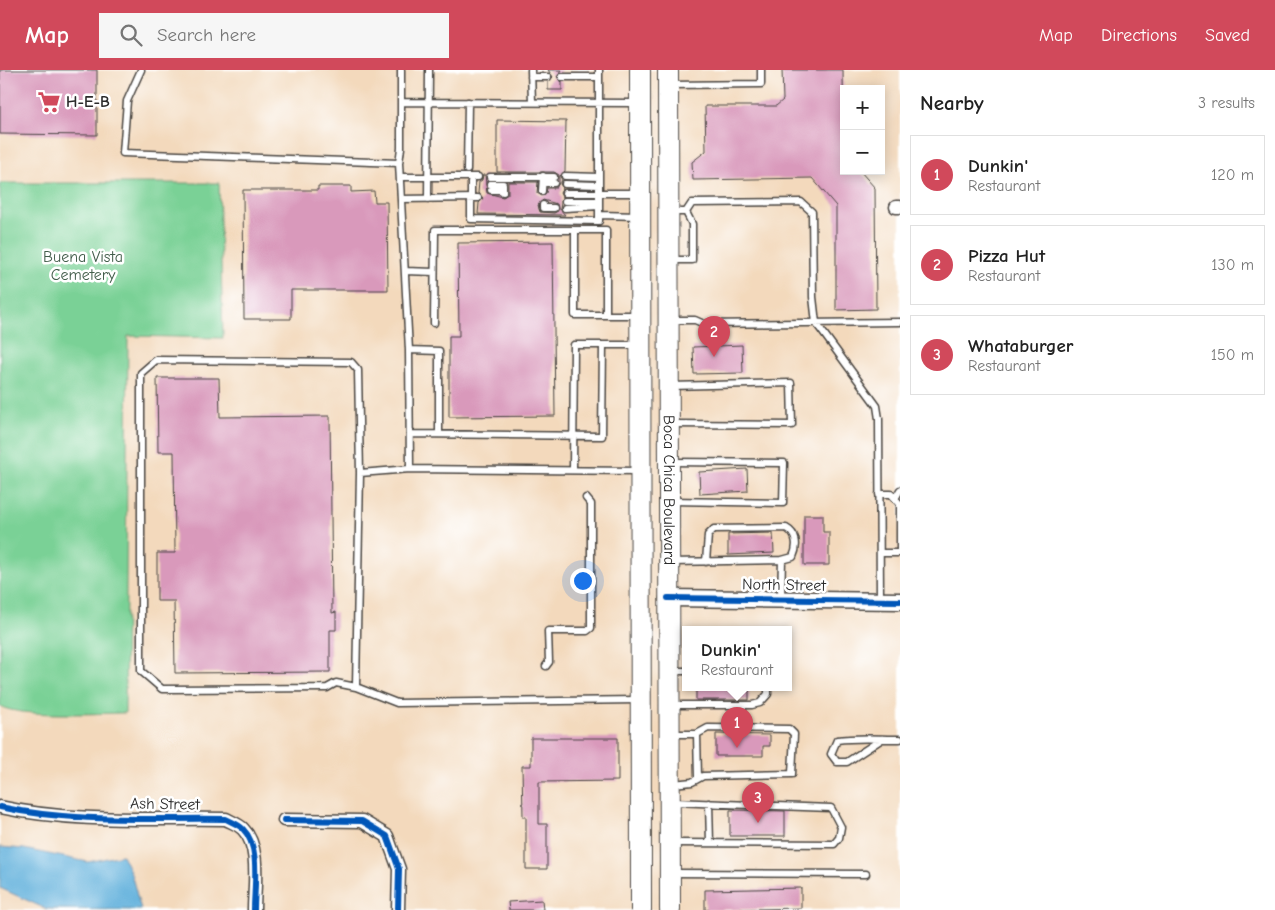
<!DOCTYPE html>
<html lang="en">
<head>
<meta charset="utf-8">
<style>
	body { margin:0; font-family:"Comic Neue",sans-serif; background:#f6f6f6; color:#222 }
	.controls { position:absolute; right:15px; top:15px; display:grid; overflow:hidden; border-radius:0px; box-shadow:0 2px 12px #0003 }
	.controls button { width:45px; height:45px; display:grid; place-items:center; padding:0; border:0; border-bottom:1px solid #e0e0e0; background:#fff; color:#222; font:25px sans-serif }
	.you { position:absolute; left:582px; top:510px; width:18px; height:18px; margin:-12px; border:4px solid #fff; border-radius:50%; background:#1a73e8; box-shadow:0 0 0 8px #1a73e833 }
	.badge { display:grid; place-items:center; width:32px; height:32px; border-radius:50%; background:#d1495b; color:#fff; font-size:16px; font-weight:700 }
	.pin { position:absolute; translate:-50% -41px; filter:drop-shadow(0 1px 2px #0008) }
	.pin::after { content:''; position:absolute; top:26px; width:18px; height:15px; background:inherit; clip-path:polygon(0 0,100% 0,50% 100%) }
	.popup { position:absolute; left:682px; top:556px; width:110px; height:65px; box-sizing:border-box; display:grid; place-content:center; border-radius:0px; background:#fff; filter:drop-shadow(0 1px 4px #0005); font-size:16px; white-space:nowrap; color:#767676 }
	.popup b { font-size:19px; color:#222 }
	.popup::after { content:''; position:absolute; left:50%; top:100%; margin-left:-10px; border:10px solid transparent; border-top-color:#fff }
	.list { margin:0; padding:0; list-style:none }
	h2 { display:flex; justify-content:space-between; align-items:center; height:65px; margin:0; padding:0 20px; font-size:21px }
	h2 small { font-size:16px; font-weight:400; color:#767676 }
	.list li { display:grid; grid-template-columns:32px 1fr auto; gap:15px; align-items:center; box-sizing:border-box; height:80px; margin:0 10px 10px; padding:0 10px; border:1px solid #e0e0e0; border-radius:0px }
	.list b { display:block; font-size:19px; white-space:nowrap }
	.list p { margin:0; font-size:16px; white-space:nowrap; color:#767676 }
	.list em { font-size:16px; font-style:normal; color:#767676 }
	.icon { flex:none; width:28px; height:28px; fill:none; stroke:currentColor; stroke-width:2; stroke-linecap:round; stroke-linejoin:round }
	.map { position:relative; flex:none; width:900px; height:840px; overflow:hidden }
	header { display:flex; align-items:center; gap:30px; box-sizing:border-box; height:70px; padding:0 25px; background:#d1495b; color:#fff }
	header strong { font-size:24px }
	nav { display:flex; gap:28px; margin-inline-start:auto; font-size:18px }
	.search { width:350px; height:45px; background:#f6f6f6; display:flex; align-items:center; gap:12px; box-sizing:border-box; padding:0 18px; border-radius:0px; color:#767676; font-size:19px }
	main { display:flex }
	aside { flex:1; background:#fff }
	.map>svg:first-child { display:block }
	.green { fill:#7ad196; stroke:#527e60 }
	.water { fill:#62b1dc; stroke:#466e84 }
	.building { fill:#d999bb; fill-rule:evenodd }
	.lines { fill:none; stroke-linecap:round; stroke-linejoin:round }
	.service-casing { stroke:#494541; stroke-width:9 }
	.minor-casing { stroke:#494541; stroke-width:15 }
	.tertiary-casing { stroke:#494541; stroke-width:19 }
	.primary-casing { stroke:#494541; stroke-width:22 }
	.service { stroke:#fff; stroke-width:6 }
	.minor { stroke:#fff; stroke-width:12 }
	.tertiary { stroke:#fff; stroke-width:16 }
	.primary { stroke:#fff; stroke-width:20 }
	.cycleway-casing { stroke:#fff; stroke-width:9 }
	.cycleway { stroke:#0057b8; stroke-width:6 }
	.labels { text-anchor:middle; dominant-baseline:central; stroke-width:5; stroke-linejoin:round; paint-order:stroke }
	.poi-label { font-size:16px; font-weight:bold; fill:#2b2b2b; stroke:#fff; text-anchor:start }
	.park-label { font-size:16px; fill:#435d4b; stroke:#fff }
	.street-label { font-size:16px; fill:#2b2b2b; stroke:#fff }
</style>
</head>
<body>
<header>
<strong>Map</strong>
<div class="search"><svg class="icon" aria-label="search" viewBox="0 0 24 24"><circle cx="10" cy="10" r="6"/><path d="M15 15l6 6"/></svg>Search here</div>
<nav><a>Map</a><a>Directions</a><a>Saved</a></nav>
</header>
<main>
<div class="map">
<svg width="900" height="840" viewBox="0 0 900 840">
	<rect width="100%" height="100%" fill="#fff"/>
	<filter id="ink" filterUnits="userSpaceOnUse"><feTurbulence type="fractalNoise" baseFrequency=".02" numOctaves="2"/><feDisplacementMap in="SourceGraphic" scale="10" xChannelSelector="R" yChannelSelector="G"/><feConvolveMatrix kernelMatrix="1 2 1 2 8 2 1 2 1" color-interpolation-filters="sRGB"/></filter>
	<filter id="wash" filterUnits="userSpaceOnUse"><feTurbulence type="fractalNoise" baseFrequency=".0096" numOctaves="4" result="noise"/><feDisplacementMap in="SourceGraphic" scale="20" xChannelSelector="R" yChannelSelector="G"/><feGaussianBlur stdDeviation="1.12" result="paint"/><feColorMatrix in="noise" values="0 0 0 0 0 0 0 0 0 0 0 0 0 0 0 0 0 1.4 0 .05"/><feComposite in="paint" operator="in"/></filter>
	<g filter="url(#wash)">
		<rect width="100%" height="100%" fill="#f3d9bc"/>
		<path class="green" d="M0,113h219l4,155 -95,-2 -3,377c-26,0 -106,5 -125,-7z"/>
		<path class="water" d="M0,777l24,2 64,13 34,-7 9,18 10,37 -95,-1 -46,-21z"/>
		<g id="blocks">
			<path class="building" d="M0,0h97v65l-97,-1z
				M548,0h14l-5,7 5,5v8h-14v-8l5,-5z
				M782,0h61l1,101h16l15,17 1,121 -40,1v-104l-24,-28 -119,2 -1,-18 14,-11 -1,-45h71l7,-6z
				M497,50l69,1 -1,50 -5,5 2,4 -2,4 3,4 -3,5 2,4 -2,12 5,6 -87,-1 1,-11 4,-5 -5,-5 1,-11 3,-2 1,-5h2l2,18 16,4 5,-3v-12h30l-1,11 5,3 4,-3 1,-5h9l3,-5v-8l-5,-3h-57zM543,130l14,4 1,7 -4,2 -14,-1 -2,-7z
				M318,116h33v6l23,-1 1,11h12l1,88h-97v29h-47l-1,-129h75z
				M553,172l2,174 -106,1v-81h10l-1,-93z
				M742,275l1,28 -49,1 -1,-27z
				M157,308h62l1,39 110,-1 2,197 4,-1v18h-6v42l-155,1 -1,-72h-17v-48h18l-1,-101h-16z
				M747,399l1,22 -48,3 -1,-22z
				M804,445h19v17h6v33h-25z
				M773,463l1,20 -46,2v-21z
				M696,617h53v13h-53z
				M716,664l54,1v11h-7v10h-47z
				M531,668h87v43l-79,1v42h8v45h-21v-52h-3l-1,-51h9z
				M730,740l55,1v25h-55z
				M801,818v20l-96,2v-20z
				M542,830l1,10h-34l-1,-8z"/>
		</g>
	</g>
	<g filter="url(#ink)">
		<use href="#blocks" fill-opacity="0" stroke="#494541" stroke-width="1"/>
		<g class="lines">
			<defs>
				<path id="service" d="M141,0l-14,31 -4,52 276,10
					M401,0v78l-2,15 10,187 1,119
					M531,0l1,32
					M531,7h17
					M562,7h37
					M671,15l90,-1v-14
					M401,32l236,1
					M467,100l1,-68
					M565,106l34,1
					M400,107h78
					M490,107h64
					M471,112v37l128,2v-151
					M543,113h11
					M490,114h13v8
					M565,114l34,1
					M491,120h12
					M542,121l1,-15
					M565,123h71
					M401,129l77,-1
					M428,129l1,-129
					M565,131h34
					M543,135v3h11
					M565,138l34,-2
					M671,142h15l6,-9 109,-1 11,10 1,85 3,26 61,83 2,13 1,180
					M599,145l40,1
					M575,160v85h64
					M671,190h21v-36l-6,-12
					M405,201l29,1
					M671,250h24l9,4 196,-2
					M434,253l1,-93h171v85
					M409,280l30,1v83
					M671,316l120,-3 1,42 -120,-1
					M410,364l192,2 1,-91
					M573,400l1,-125h64
					M879,424h12l9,10v49
					M896,427l4,-7
					M672,431l111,2 1,-40 -112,-1
					M880,483h20
					M672,492l110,-2 -1,38
					M706,492l2,-27 6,-6 72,-1c11,6 12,18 7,29l-11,3
					M546,596l3,-4 -1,-31h39l4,-3v-124l-5,-6
					M672,601h14
					M356,617l-20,-4 -9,5 -165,1 -21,-18v-298l15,-13 195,2 7,8 2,103
					M638,630l-241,3 -41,-16 4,-214 50,-4 229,2
					M673,635h79l8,-2 8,-9v-7
					M673,664h24l11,-6 81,1 5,5 -2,40 -89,2 -11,6 -19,2
					M697,664l1,43
					M882,669l-35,23h-10l-6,-8 6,-14c21,-3 42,-1 63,-1
					M673,732l158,6 10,19 -2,11 -5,6 -161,-1
					M709,733l1,40
					M673,803l193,1"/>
				<path id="minor" d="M896,137h4
					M0,737c73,16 151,11 226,12 5,3 12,5 17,10 18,18 11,57 11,81
					M284,750l78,1 25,15 12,33 -1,41"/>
				<path id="tertiary" d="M668,528l232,3"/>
				<g id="primary">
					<path d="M640,0l1,840"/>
					<path id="s1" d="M668,0l2,840"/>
				</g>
			</defs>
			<use href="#service" class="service-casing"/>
			<use href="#minor" class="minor-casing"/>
			<use href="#tertiary" class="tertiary-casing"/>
			<use href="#primary" class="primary-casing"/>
			<use href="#service" class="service"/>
			<use href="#minor" class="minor"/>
			<use href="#tertiary" class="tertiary"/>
			<use href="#primary" class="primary"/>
			<defs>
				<path id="cycleway" d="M668,528l232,3
					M0,737c73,16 151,11 226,12 5,3 12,5 17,10 18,18 11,57 11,81
					M284,750l78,1 25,15 12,33 -1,41"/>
			</defs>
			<use href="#cycleway" class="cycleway-casing"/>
			<use href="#cycleway" class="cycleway"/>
		</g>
	</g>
	<defs>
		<symbol id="supermarket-bare" viewBox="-9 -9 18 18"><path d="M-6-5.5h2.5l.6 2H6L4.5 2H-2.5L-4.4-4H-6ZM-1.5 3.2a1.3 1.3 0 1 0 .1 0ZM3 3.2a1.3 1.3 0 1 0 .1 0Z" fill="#d1495b" stroke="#fff" stroke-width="2.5" paint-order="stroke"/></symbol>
	</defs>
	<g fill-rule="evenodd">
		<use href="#supermarket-bare" x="33" y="16" width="32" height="32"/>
	</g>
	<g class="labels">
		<g class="poi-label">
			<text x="66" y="32">H-E-B</text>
		</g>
		<g class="park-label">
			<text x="83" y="187">Buena Vista<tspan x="83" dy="18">Cemetery</tspan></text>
		</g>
		<g class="street-label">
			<text stroke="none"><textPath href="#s1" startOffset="420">Boca Chica Boulevard</textPath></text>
			<text transform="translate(784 515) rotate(1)">North Street</text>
			<text transform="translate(165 734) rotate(1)">Ash Street</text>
		</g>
	</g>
</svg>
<div class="controls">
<button>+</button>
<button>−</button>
</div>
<div class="you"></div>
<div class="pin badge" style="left:737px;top:678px">1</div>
<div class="popup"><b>Dunkin'</b>Restaurant</div>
<div class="pin badge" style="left:714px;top:287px">2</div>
<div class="pin badge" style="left:758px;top:753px">3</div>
</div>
<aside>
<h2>Nearby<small>3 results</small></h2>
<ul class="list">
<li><span class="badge">1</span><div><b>Dunkin'</b><p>Restaurant</p></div><em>120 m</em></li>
<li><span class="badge">2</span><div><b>Pizza Hut</b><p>Restaurant</p></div><em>130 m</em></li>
<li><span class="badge">3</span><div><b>Whataburger</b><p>Restaurant</p></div><em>150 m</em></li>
</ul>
</aside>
</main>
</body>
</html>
